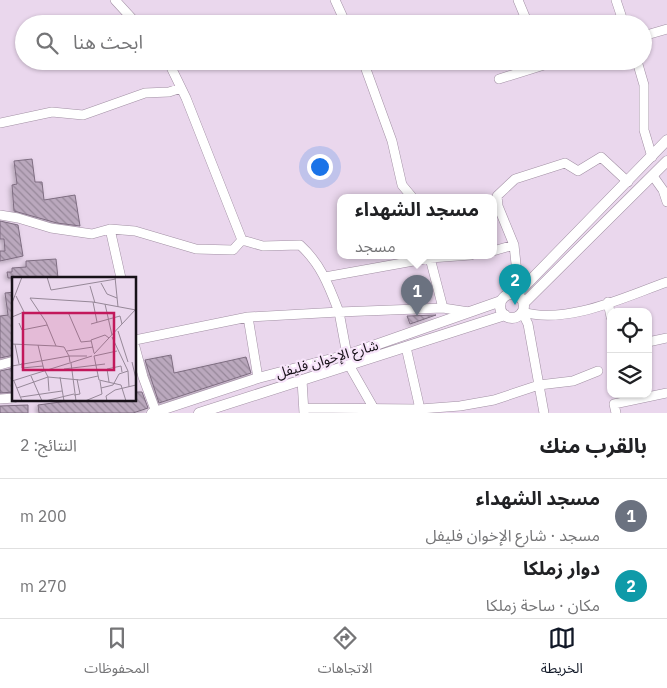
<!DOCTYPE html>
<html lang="ar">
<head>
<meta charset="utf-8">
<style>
	body { margin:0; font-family:"IBM Plex Sans","Noto Sans Arabic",sans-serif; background:#f6f6f6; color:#202124; direction:rtl }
	.controls { position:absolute; right:15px; bottom:15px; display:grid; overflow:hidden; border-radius:10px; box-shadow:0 1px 4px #0004 }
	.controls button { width:45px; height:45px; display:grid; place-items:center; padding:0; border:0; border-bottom:1px solid #e0e0e0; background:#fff; color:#202124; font:25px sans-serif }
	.you { position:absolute; left:319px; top:166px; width:18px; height:18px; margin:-12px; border:4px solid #fff; border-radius:50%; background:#1a73e8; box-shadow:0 0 0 8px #1a73e833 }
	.badge { display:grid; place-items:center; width:32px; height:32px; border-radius:50%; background:#111827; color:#fff; font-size:16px; font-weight:700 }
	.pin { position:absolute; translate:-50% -41px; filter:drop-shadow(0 1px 2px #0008) }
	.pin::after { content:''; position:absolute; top:26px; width:18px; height:15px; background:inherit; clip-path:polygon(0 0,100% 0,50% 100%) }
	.popup { position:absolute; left:337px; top:194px; width:160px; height:65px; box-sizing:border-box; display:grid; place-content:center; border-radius:10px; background:#fff; filter:drop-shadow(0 1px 4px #0005); font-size:16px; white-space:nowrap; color:#757577 }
	.popup b { font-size:19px; color:#202124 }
	.popup::after { content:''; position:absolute; left:50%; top:100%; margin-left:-10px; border:10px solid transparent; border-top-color:#fff }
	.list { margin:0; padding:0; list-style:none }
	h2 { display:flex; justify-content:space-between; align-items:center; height:65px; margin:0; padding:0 20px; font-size:21px }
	h2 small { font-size:16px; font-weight:400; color:#757577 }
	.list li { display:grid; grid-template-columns:32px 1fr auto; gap:15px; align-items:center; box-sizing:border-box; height:70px; padding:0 20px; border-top:1px solid #e0e0e0 }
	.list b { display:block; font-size:19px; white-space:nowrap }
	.list p { margin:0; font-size:16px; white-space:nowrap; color:#757577 }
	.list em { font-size:16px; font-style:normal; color:#757577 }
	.icon { flex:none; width:28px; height:28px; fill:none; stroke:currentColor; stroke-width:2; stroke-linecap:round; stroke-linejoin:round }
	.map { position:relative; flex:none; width:667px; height:413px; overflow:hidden; direction:ltr }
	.search { position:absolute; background:#fff; box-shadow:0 1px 4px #0004; left:15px; right:15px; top:15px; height:55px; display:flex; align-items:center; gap:12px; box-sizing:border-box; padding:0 18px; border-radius:28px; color:#757577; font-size:19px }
	.sheet { height:205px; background:#fff }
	nav { display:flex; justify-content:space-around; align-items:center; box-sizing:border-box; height:70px; border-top:1px solid #e0e0e0; background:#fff; font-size:14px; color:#757577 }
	nav a { display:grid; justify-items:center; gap:2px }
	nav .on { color:#111827 }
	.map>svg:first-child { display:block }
	.building { fill:url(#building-back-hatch); stroke:#7e6d81; filter:url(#shadow) }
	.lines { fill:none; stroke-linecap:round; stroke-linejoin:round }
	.minor-casing { stroke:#a290a4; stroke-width:10 }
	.major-casing { stroke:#a290a4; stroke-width:11 }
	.minor { stroke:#fff; stroke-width:9 }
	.major { stroke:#fff; stroke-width:10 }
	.labels { text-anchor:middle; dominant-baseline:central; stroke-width:4.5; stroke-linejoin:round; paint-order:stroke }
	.street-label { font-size:14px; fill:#171118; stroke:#f7e4fa }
	.inset-road { fill:none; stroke:#968898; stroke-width:1 }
	.view { fill:#c2185b; fill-opacity:0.15; stroke:#c2185b; stroke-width:2.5 }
	.inset-edge { fill:none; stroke:#171118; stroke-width:2.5 }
</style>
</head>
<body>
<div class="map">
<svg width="667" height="413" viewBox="0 0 667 413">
	<defs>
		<pattern id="building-back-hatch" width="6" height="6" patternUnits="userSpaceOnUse" patternTransform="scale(1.25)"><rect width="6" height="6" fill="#baa8bd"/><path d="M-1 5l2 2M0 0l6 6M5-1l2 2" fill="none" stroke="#968799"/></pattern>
		<filter id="shadow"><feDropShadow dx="-2" dy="2" stdDeviation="2.5" flood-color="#0004"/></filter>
	</defs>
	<rect width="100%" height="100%" fill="#ead7ed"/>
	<path class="building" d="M32,159l3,23h7l2,18 31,-5 5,31 -23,-3 -43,-12 -2,-26 5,-1 -3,-23z
		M0,221l18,4 5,31 -23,5v-10h5l-1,-12h-4z
		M56,259l2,19h-50l-1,-6h5v-4l14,-1v-6z
		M14,292v63l-14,3v-42l8,-1 -3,-22z
		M436,315l-26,9 -3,-8z
		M171,355l3,18 72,-16 5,16 -92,30 -14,-43z
		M14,368v24l-14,1v-22z
		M135,392h7l6,16 -15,5h-94l-1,-8 45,-6h52z
		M28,405v8h-28v-7z"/>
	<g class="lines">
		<defs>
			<path id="minor" d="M115,0l22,24
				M335,0l11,24
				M518,0l10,24
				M616,0l8,24
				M643,36l24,-7
				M363,61l29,80 10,44 10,12
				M637,61l7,24v45l8,27
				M499,79l58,-18
				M0,123l52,-11 31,3 62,-22 24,-1 12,-4
				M653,176l10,14 4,12
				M0,215l18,3 33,10 41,6 18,-5 25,2 61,18 37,1 9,-10
				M110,229l11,49
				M493,251l21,-6
				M430,258l13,50
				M325,277l105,-19 41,-3
				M519,292l-5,-47 -16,-39 -1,-10 18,-17 50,-16 13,8 23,-14 27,25
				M608,302l3,15
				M522,312c46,13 102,-15 145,-30
				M522,312l6,12 16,89
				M248,317l10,61
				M135,340l113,-23 91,-5c-10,-26 -18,-48 -39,-67l-37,1 -21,-6 -56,-142 -18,-37
				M648,342l19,-4
				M135,347l8,30 13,35
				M406,347l14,62
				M347,355l-8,-43 104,-4 26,4
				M0,365l14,-4
				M349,365l24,42 -1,4
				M302,380l2,33
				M0,399l14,-1
				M304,408l116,1 40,-3 34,-6 45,-15 34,-4 25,-10
				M616,413l-2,-9 53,-11"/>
			<path id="major" d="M500 306a12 12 0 1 1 24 0a12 12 0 1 1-24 0Z
				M516,295l151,-155
				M524,303l143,-142
				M152,413l106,-35 89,-23 154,-54
				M199,413l306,-98"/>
		</defs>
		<use href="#minor" class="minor-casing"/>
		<use href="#major" class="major-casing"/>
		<use href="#minor" class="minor"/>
		<use href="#major" class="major"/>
	</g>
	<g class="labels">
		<g class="street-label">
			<text transform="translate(327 359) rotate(-16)">شارع الإخوان فليفل</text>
		</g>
	</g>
	<g transform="translate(12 277)">
		<rect width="124" height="124" fill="#ead7ed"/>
		<path class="inset-road" d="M35,0l4,13 65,-11M103,0l3,30M89,6l6,11 10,4M78,9l5,17M18,21l63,4 43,8M81,25l4,20M0,26l10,-26M93,27l7,31M56,35l13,30 10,-1M0,40l12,-5 -8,-16M7,46l3,7 25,-5M79,47l29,-8 2,8M106,54l10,31M0,67l44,2M3,67l4,20M26,68l6,25M55,74l26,-4M105,74l-23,5 5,24 22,5 5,16M82,76l-3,-13 14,-5 4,3M82,77l42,-45M58,85l-1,-6h18M120,85l4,17M10,86v5l21,-2M59,86l5,38M0,89l57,-10 -5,-9 -8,-1 -10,-24 -16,-24M52,92l41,-5M33,94l3,6 32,3 18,-4M116,94l1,16M19,99l11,25M48,100l4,24M0,104l80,-25M2,104l8,20M97,105l-2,-13 14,-3 1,6M5,111l31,-11 1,14M89,111l12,-3 6,-11 9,-3 -16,-34M62,118l6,-1 -3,-15M9,120l41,-6M33,124l29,-7M73,124l17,-7 -2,-13M95,124l-1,-5 9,-6 21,-5"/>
		<path class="view" d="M11,36h91v57h-91z"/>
		<rect width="124" height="124" class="inset-edge"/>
	</g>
</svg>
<div class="controls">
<button><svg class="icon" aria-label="locate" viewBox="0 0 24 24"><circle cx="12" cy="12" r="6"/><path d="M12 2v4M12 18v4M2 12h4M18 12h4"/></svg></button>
<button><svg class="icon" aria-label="layers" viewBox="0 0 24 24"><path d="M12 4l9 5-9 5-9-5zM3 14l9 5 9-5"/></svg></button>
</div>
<div class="you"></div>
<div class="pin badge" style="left:417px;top:316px;background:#6b7280">1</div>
<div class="popup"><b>مسجد الشهداء</b>مسجد</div>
<div class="pin badge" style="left:515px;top:305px;background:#0f9aa8">2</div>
<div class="search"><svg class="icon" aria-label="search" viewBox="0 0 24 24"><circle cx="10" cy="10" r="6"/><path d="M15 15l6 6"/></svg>ابحث هنا</div>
</div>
<section class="sheet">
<h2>بالقرب منك<small>النتائج: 2</small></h2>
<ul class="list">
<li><span class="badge" style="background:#6b7280">1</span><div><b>مسجد الشهداء</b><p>مسجد · شارع الإخوان فليفل</p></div><em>200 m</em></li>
<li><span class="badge" style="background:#0f9aa8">2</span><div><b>دوار زملكا</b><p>مكان · ساحة زملكا</p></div><em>270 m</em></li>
</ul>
</section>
<nav>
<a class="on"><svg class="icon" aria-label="map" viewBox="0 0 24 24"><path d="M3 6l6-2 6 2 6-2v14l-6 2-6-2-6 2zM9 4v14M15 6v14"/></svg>الخريطة</a>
<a><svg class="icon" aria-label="directions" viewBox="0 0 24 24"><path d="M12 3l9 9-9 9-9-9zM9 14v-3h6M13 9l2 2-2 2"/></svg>الاتجاهات</a>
<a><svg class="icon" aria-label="saved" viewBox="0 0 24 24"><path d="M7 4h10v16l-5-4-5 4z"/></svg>المحفوظات</a>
</nav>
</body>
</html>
